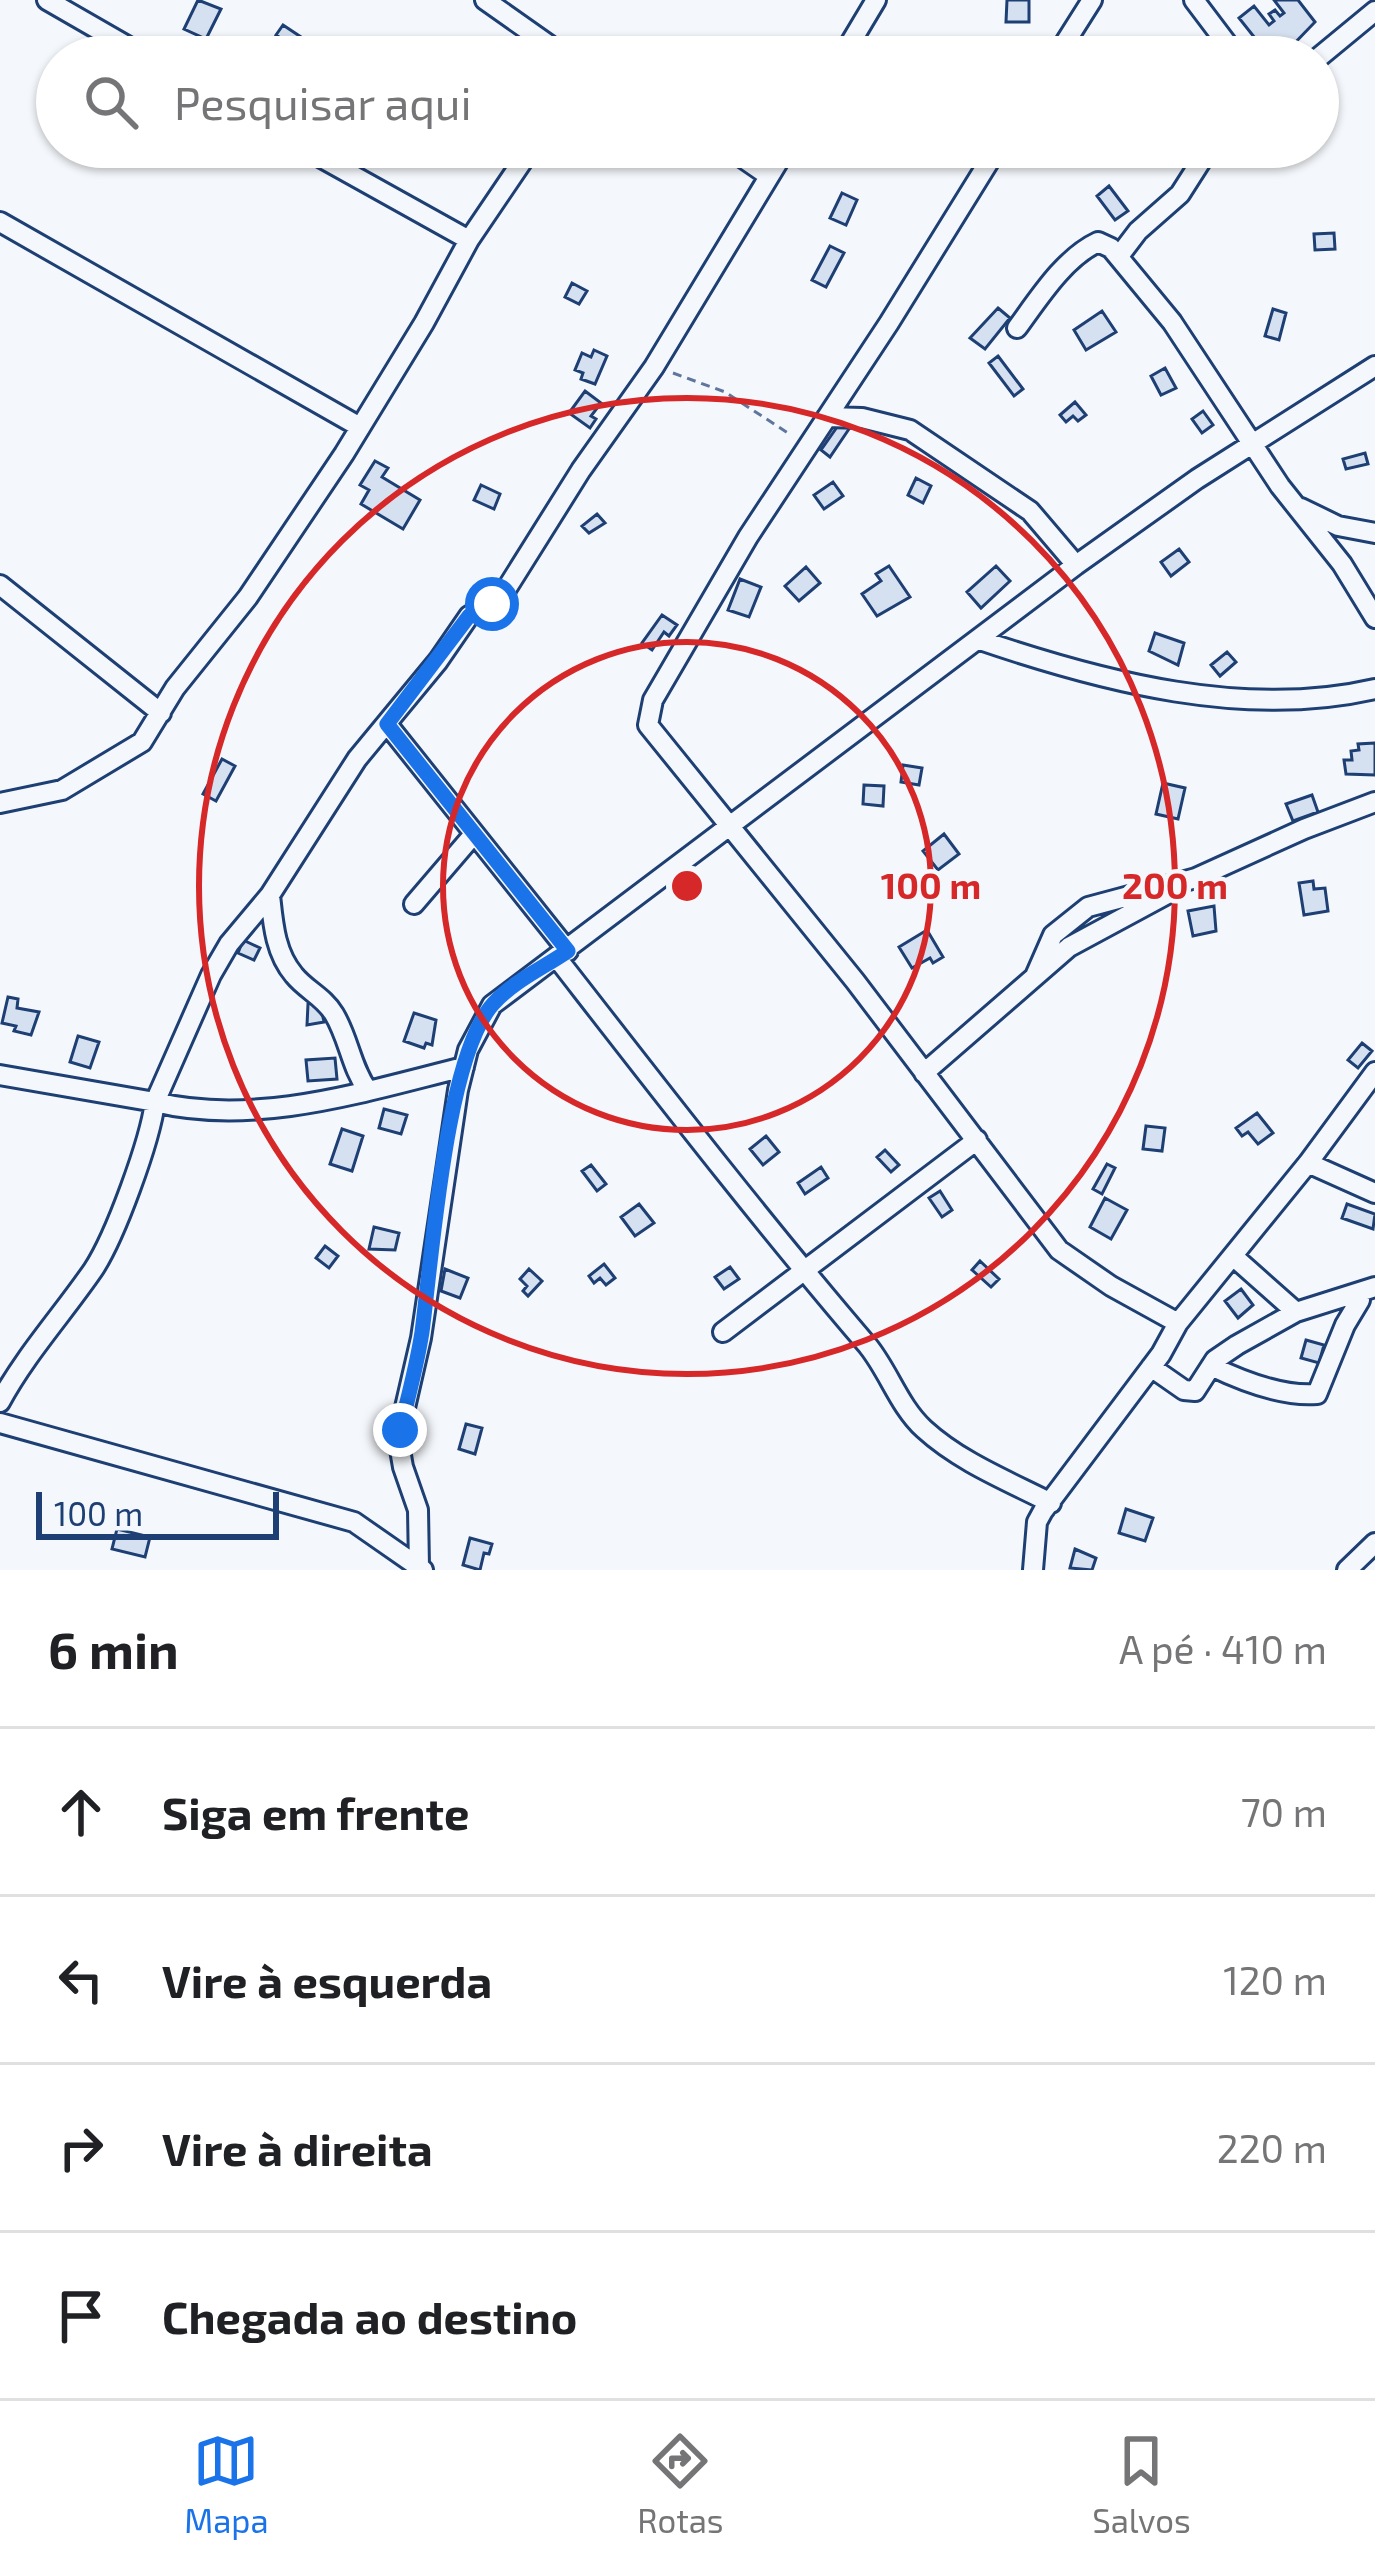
<!DOCTYPE html>
<html lang="pt">
<head>
<meta charset="utf-8">
<style>
	body { margin:0; font-family:"Exo 2",sans-serif; background:#f2f2f2; color:#202124 }
	.scale { position:absolute; left:36px; bottom:30px; width:243px; box-sizing:border-box; padding-left:12px; border:6px solid #1d3f73; border-top:0; font-size:33px; line-height:42px; white-space:nowrap; color:#1d3f73; -webkit-text-stroke:9px #f4f7fb; paint-order:stroke }
	.stop { position:absolute; width:36px; height:36px; margin:-27px; border:9px solid #1a73e8; border-radius:50%; background:#fff }
	.stop.end { background:#1a73e8; border-color:#fff; box-shadow:0 3px 12px #0008 }
	.list { margin:0; padding:0; list-style:none }
	h2 { display:flex; justify-content:space-between; align-items:center; height:156px; margin:0; padding:0 48px; font-size:51px }
	h2 small { font-size:39px; font-weight:400; color:#757577 }
	.list li { display:grid; grid-template-columns:78px 1fr auto; gap:36px; align-items:center; box-sizing:border-box; height:168px; padding:0 48px; border-top:3px solid #e0e0e0 }
	.list b { display:block; font-size:45px; white-space:nowrap }
	.list em { font-size:39px; font-style:normal; color:#757577 }
	.icon { flex:none; width:66px; height:66px; fill:none; stroke:currentColor; stroke-width:2; stroke-linecap:round; stroke-linejoin:round }
	.map { position:relative; flex:none; width:1375px; height:1570px; overflow:hidden }
	.search { position:absolute; background:#fff; box-shadow:0 3px 9px #0004; left:36px; right:36px; top:36px; height:132px; display:flex; align-items:center; gap:30px; box-sizing:border-box; padding:0 42px; border-radius:66px; color:#757577; font-size:45px }
	.sheet { height:828px; background:#fff }
	nav { display:flex; justify-content:space-around; align-items:center; box-sizing:border-box; height:168px; border-top:3px solid #e0e0e0; background:#fff; font-size:33px; color:#757577 }
	nav a { display:grid; justify-items:center; gap:6px }
	nav .on { color:#1a73e8 }
	.map>svg:first-child { display:block }
	.building { fill:#d5e0f0; stroke:#1d3f73; stroke-width:3 }
	.lines { fill:none; stroke-linecap:round; stroke-linejoin:round }
	.minor-casing { stroke:#1d3f73; stroke-width:24 }
	.path { stroke:#5e769c; stroke-width:3; stroke-dasharray:9 6; stroke-linecap:butt }
	.minor { stroke:#f4f7fb; stroke-width:18 }
	.route { stroke:#1a73e8; stroke-width:15 }
	.ring { fill:none; stroke:#d62828; stroke-width:6 }
	.centre { fill:#d62828; stroke:#f4f7fb; stroke-width:6 }
	.ring-label { font-size:36px; text-anchor:middle; font-weight:bold; fill:#d62828; stroke:#f4f7fb; stroke-width:9; stroke-linejoin:round; paint-order:stroke }
</style>
</head>
<body>
<div class="map">
<svg width="1375" height="1570" viewBox="0 0 1375 1570">
	<rect width="100%" height="100%" fill="#f4f7fb"/>
	<path class="building" d="M198,0l23,9 -15,30 -22,-10z
		M1007,0h22v22h-23z
		M1274,0h24l17,22 -27,28 -4,-5 -14,12 -31,-39 15,-12 15,19 5,-4 -5,-7 6,-4 5,6 4,-3z
		M283,25l33,22 -7,10 -33,-22z
		M1222,147h29l-17,18 -16,-14z
		M1109,186l19,25 -13,9 -18,-24z
		M842,193l15,7 -11,25 -16,-7z
		M1334,233l1,16 -20,1 -1,-16z
		M830,246l14,7 -18,34 -14,-7z
		M572,283l15,8 -8,13 -14,-7z
		M998,308l12,10 -25,31 -15,-11z
		M1273,309l13,4 -7,27 -14,-4z
		M1102,311l14,21 -30,18 -12,-20z
		M594,350l13,6 -12,28 -14,-5 2,-6 -8,-3 7,-17 9,4z
		M998,356l25,33 -9,7 -25,-33z
		M1165,368l11,20 -15,7 -10,-19z
		M585,391l16,12 -10,13 5,3 -6,9 -21,-15z
		M1075,402l11,13 -8,6 -5,-5 -7,6 -6,-7z
		M1203,411l10,14 -11,8 -10,-14z
		M842,420l9,6 -21,31 -9,-7z
		M1365,453l3,11 -22,5 -3,-10z
		M375,461l13,7 -6,9 38,23 -17,29 -42,-25 8,-14 -9,-5z
		M916,478l15,8 -8,17 -15,-8z
		M833,482l10,14 -19,13 -10,-14z
		M481,485l19,9 -6,15 -20,-9z
		M597,514l8,9 -16,10 -7,-7z
		M1179,549l10,13 -18,14 -10,-14z
		M889,566l21,31 -33,19 -15,-22 19,-13 -5,-7z
		M996,566l14,15 -29,27 -14,-16z
		M806,567l14,16 -21,18 -14,-15z
		M740,579l21,8 -12,30 -21,-7z
		M662,615l15,10 -8,11 -5,-4 -12,18 -10,-7z
		M1155,633l29,10 -6,22 -29,-14z
		M1227,652l9,10 -16,14 -9,-11z
		M1375,743v32l-29,-1 -2,-14h8l-1,-9 8,-1 -1,-6z
		M222,759l13,7 -19,35 -13,-7z
		M903,765l19,3 -3,17 -18,-3z
		M1163,783l22,5 -7,31 -22,-5z
		M864,785l20,1 -1,20 -20,-2z
		M1312,795l6,17 -25,9 -7,-17z
		M944,834l15,20 -21,16 -15,-19z
		M1313,881l1,8 11,-1 3,23 -24,4 -5,-32z
		M1214,906l2,25 -23,5 -5,-25z
		M927,930l16,27 -10,6 -3,-5 -18,10 -13,-21z
		M243,940l17,8 -6,12 -16,-7z
		M8,997l10,2 -1,9 22,4 -8,23 -17,-4 2,-5 -14,-3z
		M320,1002l4,20 -17,3 1,-21z
		M414,1013l22,7 -4,25 -6,-2 -2,5 -20,-7z
		M78,1036l21,6 -9,26 -20,-6z
		M1362,1043l10,8 -14,17 -10,-8z
		M335,1058l2,21 -29,2 -2,-21z
		M384,1109l23,6 -6,19 -22,-6z
		M1257,1113l16,20 -15,11 -10,-12 -6,4 -6,-8z
		M1146,1126l19,2 -3,23 -19,-2z
		M342,1129l21,7 -11,35 -22,-7z
		M766,1136l13,16 -16,13 -13,-16z
		M885,1150l14,15 -8,7 -14,-15z
		M1107,1164l8,4 -13,26 -9,-5z
		M591,1165l15,19 -9,7 -15,-20z
		M821,1167l7,11 -23,16 -7,-11z
		M940,1191l12,19 -10,7 -13,-19z
		M1105,1198l22,12 -16,29 -21,-12z
		M639,1204l15,19 -19,13 -14,-19z
		M1347,1204l28,10 -2,15 -31,-11z
		M374,1227l25,6 -4,17 -26,-1z
		M325,1246l13,10 -9,12 -13,-10z
		M980,1261l19,18 -8,8 -19,-17z
		M604,1264l11,14 -9,7 -6,-7 -6,5 -5,-7z
		M730,1267l9,12 -15,10 -9,-12z
		M445,1269l23,9 -8,20 -19,-7z
		M529,1269l13,12 -14,15 -5,-5 4,-5 -7,-7z
		M1241,1289l12,16 -15,13 -13,-17z
		M1306,1340l18,5 -5,18 -18,-5z
		M466,1424l16,4 -7,26 -16,-5z
		M1126,1509l27,9 -8,23 -26,-8z
		M117,1529l33,8 -5,20 -33,-8z
		M470,1538l22,6 -3,10 -5,-1 -4,17 -17,-5z
		M1075,1549l21,9 -4,12 -22,-2z"/>
	<g class="lines">
		<defs>
			<path id="minor" d="M47,0l99,57
				M485,0l81,57
				M1194,0l43,57
				M842,57l34,-57
				M1056,57l36,-57
				M1318,58l57,-47
				M302,147l167,93
				M727,147l42,29
				M998,147l-109,176 -141,214 -95,163 -5,25 207,256 204,269 52,36 67,37
				M0,222l360,205
				M1119,256l19,-25 42,-37 30,-47
				M1017,328c22,-30 47,-70 81,-86l13,6 61,74 108,164 62,78 33,54
				M827,417l35,1 48,12 120,81 46,54
				M1301,508l37,18 37,7
				M0,585l161,128
				M980,640c123,42 266,79 395,49
				M387,724l181,227
				M0,803l62,-13 80,-48 33,-54 73,-91 96,-143 80,-131 45,-83 63,-93
				M270,895c3,28 5,58 24,80 12,15 30,22 40,39 15,25 17,53 34,77
				M414,904l60,-70
				M557,958c102,131 203,262 311,388 21,26 31,60 56,83 36,33 84,52 127,74
				M1035,976l18,-41 35,-28 108,-29 108,-49 71,-27
				M924,1073l145,-126 102,-55
				M0,1075l155,27 56,-127 18,-31 41,-49 87,-136 81,-98 31,-45 33,-20 79,-126 73,-103 133,-220
				M1308,1163l67,30
				M1234,1257l62,55
				M723,1332l254,-192
				M1211,1366c31,15 72,31 106,28l28,-69 15,-25
				M1151,1367l33,23 11,1 20,-31 22,-15 59,-33 79,-25
				M0,1402c26,-48 62,-87 93,-132 22,-33 57,-129 62,-168 101,25 211,-11 309,-35
				M0,1423l354,99 69,48
				M419,1567l-1,-57 -15,-43 -5,-29 23,-100 37,-248 10,-40 24,-45 584,-440 121,-86 178,-113
				M1033,1570l4,-48 6,-11 118,-157 17,-31 130,-160 67,-91
				M1347,1570l28,-27"/>
		</defs>
		<use href="#minor" class="minor-casing"/>
		<path class="path" d="M673,373l52,19 66,43"/>
		<use href="#minor" class="minor"/>
	</g>
	<g class="lines">
		<path class="route" d="M400,1430c8,-32 17,-65 22,-98 10,-75 24,-276 71,-328 21,-23 50,-36 75,-53l-181,-227 82,-108 23,-12"/>
	</g>
	<g class="ring">
		<circle cx="687" cy="886" r="244"/>
		<circle cx="687" cy="886" r="488"/>
	</g>
	<circle cx="687" cy="886" r="18" class="centre"/>
	<g class="ring-label">
		<text x="931" y="899">100 m</text>
		<text x="1175" y="899">200 m</text>
	</g>
</svg>
<div class="scale">100 m</div>
<div class="stop" style="left:492px;top:604px"></div>
<div class="stop end" style="left:400px;top:1430px"></div>
<div class="search"><svg class="icon" aria-label="search" viewBox="0 0 24 24"><circle cx="10" cy="10" r="6"/><path d="M15 15l6 6"/></svg>Pesquisar aqui</div>
</div>
<section class="sheet">
<h2>6 min<small>A pé · 410 m</small></h2>
<ul class="list">
<li><svg class="icon" aria-label="ahead" viewBox="0 0 24 24"><path d="M12 20V5M6 11l6-6 6 6"/></svg><div><b>Siga em frente</b></div><em>70 m</em></li>
<li><svg class="icon" aria-label="left" viewBox="0 0 24 24"><path d="M17 20v-9H6M10 6l-5 5 5 5"/></svg><div><b>Vire à esquerda</b></div><em>120 m</em></li>
<li><svg class="icon" aria-label="right" viewBox="0 0 24 24"><path d="M7 20v-9h11M14 6l5 5-5 5"/></svg><div><b>Vire à direita</b></div><em>220 m</em></li>
<li><svg class="icon" aria-label="arrive" viewBox="0 0 24 24"><path d="M6 21V4h12l-3 4 3 4H6"/></svg><div><b>Chegada ao destino</b></div></li>
</ul>
</section>
<nav>
<a class="on"><svg class="icon" aria-label="map" viewBox="0 0 24 24"><path d="M3 6l6-2 6 2 6-2v14l-6 2-6-2-6 2zM9 4v14M15 6v14"/></svg>Mapa</a>
<a><svg class="icon" aria-label="directions" viewBox="0 0 24 24"><path d="M12 3l9 9-9 9-9-9zM9 14v-3h6M13 9l2 2-2 2"/></svg>Rotas</a>
<a><svg class="icon" aria-label="saved" viewBox="0 0 24 24"><path d="M7 4h10v16l-5-4-5 4z"/></svg>Salvos</a>
</nav>
</body>
</html>
